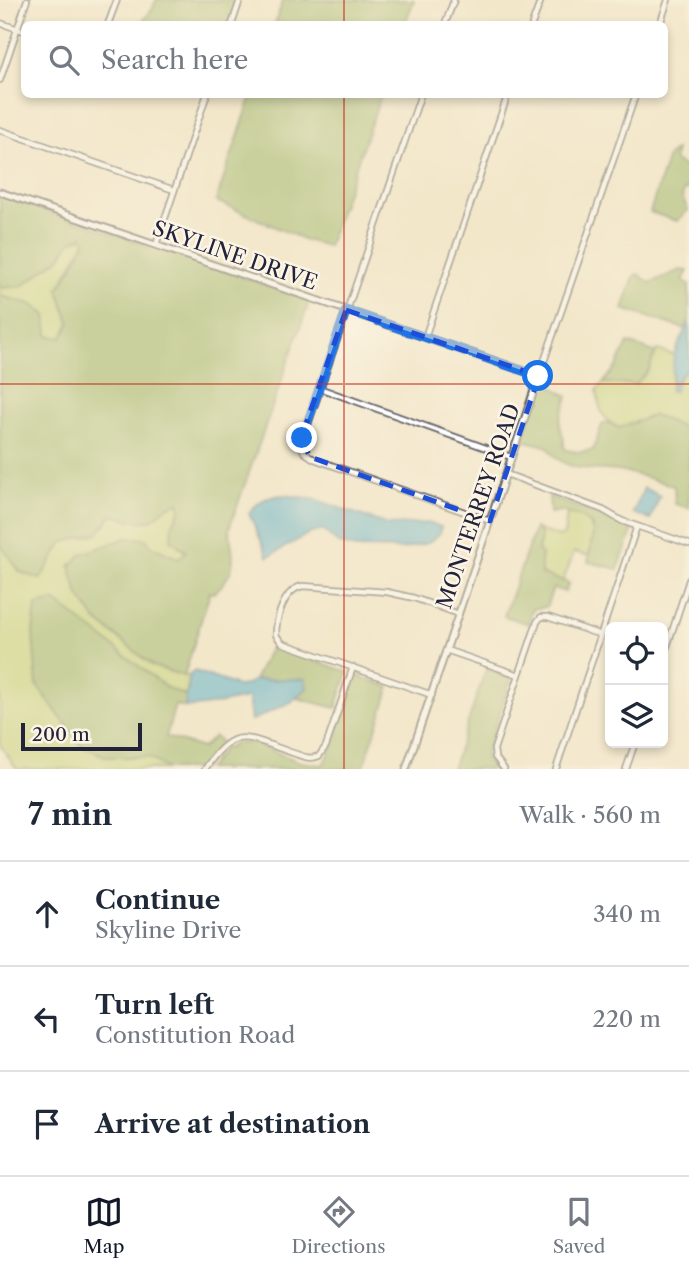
<!DOCTYPE html>
<html lang="en">
<head>
<meta charset="utf-8">
<style>
	body { margin:0; font-family:"Libre Caslon Text",serif; background:#f2f2f3; color:#1f2937 }
	.controls { position:absolute; right:21px; bottom:21px; display:grid; overflow:hidden; border-radius:10px; box-shadow:0 4px 10px #0003 }
	.controls button { width:63px; height:63px; display:grid; place-items:center; padding:0; border:0; border-bottom:2px solid #e0e1e3; background:#fff; color:#1f2937; font:35px sans-serif }
	.scale { position:absolute; left:21px; bottom:18px; width:121px; box-sizing:border-box; padding-left:7px; border:4px solid #22223b; border-top:0; font-size:19px; line-height:24px; white-space:nowrap; color:#22223b; -webkit-text-stroke:5px #fcf5e5; paint-order:stroke }
	.stop { position:absolute; width:21px; height:21px; margin:-16px; border:5px solid #1a73e8; border-radius:50%; background:#fff }
	.stop.end { background:#1a73e8; border-color:#fff; box-shadow:0 2px 7px #0008 }
	.list { margin:0; padding:0; list-style:none }
	h2 { display:flex; justify-content:space-between; align-items:center; height:91px; margin:0; padding:0 28px; font-size:30px }
	h2 small { font-size:23px; font-weight:400; color:#747a83 }
	.list li { display:grid; grid-template-columns:46px 1fr auto; gap:21px; align-items:center; box-sizing:border-box; height:105px; padding:0 28px; border-top:2px solid #e0e1e3 }
	.list b { display:block; font-size:26px; white-space:nowrap }
	.list p { margin:0; font-size:23px; white-space:nowrap; color:#747a83 }
	.list em { font-size:23px; font-style:normal; color:#747a83 }
	.icon { flex:none; width:38px; height:38px; fill:none; stroke:currentColor; stroke-width:2; stroke-linecap:round; stroke-linejoin:round }
	.map { position:relative; flex:none; width:689px; height:769px; overflow:hidden }
	.search { position:absolute; background:#fff; box-shadow:0 4px 10px #0003; left:21px; right:21px; top:21px; height:77px; display:flex; align-items:center; gap:18px; box-sizing:border-box; padding:0 24px; border-radius:10px; color:#747a83; font-size:26px }
	.sheet { height:406px; background:#fff }
	nav { display:flex; justify-content:space-around; align-items:center; box-sizing:border-box; height:98px; border-top:2px solid #e0e1e3; background:#fff; font-size:19px; color:#747a83 }
	nav a { display:grid; justify-items:center; gap:4px }
	nav .on { color:#111827 }
	.map>svg:first-child { display:block }
	.green { fill:#c0d275; stroke:#717a58; stroke-width:2 }
	.forest { fill:#98b466; stroke:#5d6b50; stroke-width:2 }
	.water { fill:#51accf; stroke:#3a6785; stroke-width:2 }
	.lines { fill:none; stroke-linecap:round; stroke-linejoin:round }
	.minor-casing { stroke:#6b676d; stroke-width:8 }
	.tertiary-casing { stroke:#6b676d; stroke-width:9 }
	.minor { stroke:#fff; stroke-width:4.5 }
	.tertiary { stroke:#fff; stroke-width:5 }
	.route { stroke:#1a73e8; stroke-width:9 }
	.marked { fill:none; stroke:#1d4ed8; stroke-width:5; stroke-dasharray:14 9; stroke-linejoin:round }
	.grid { fill:none; stroke:#c8321e; stroke-width:2; stroke-opacity:0.55 }
	.labels { text-anchor:middle; dominant-baseline:central; stroke-width:5; stroke-linejoin:round; paint-order:stroke }
	.street-label { font-size:21px; fill:#22223b; stroke:#fcf5e5 }
</style>
</head>
<body>
<div class="map">
<svg width="689" height="769" viewBox="0 0 689 769">
	<rect width="100%" height="100%" fill="#fcf5e5"/>
	<filter id="ink" filterUnits="userSpaceOnUse"><feTurbulence type="fractalNoise" baseFrequency=".0143" numOctaves="2"/><feDisplacementMap in="SourceGraphic" scale="14" xChannelSelector="R" yChannelSelector="G"/><feConvolveMatrix kernelMatrix="1 2 1 2 8 2 1 2 1" color-interpolation-filters="sRGB"/></filter>
	<filter id="wash" filterUnits="userSpaceOnUse"><feTurbulence type="fractalNoise" baseFrequency=".00686" numOctaves="4" result="noise"/><feDisplacementMap in="SourceGraphic" scale="28" xChannelSelector="R" yChannelSelector="G"/><feGaussianBlur stdDeviation="1.57" result="paint"/><feColorMatrix in="noise" values="0 0 0 0 0 0 0 0 0 0 0 0 0 0 0 0 0 1.4 0 .05"/><feComposite in="paint" operator="in"/></filter>
	<g filter="url(#wash)">
		<rect width="100%" height="100%" fill="#f3e7cb"/>
		<path class="green" d="M84,236l1,6 -27,47 12,34 -8,15 -14,-2 -2,-21 -15,-11 -31,-8v-8l22,-2 38,-28 10,-16z
			M657,350l17,5 -4,36 19,-26v65l-35,-14 -35,12c-19,-11 -19,-16 -22,-38l6,-7 33,1 12,-13z
			M179,503l2,5 -9,18 7,21 7,5 -7,7 -26,-12 -8,-8 -18,-1 -16,7 -16,74 58,47 36,11 -3,19 -19,-8 -34,-24 -96,22 46,61 65,10 20,12h-151l-17,-24v-201l20,28 20,7 23,-37 35,-9 14,-18 41,3 12,-12z
			M567,514h8l13,5 5,14 -4,23 -15,-4 -11,29 -22,-7v-20l-3,-4 3,-12 -2,-8 21,7 4,-2z"/>
		<path class="forest" d="M156,0h81l-8,24h-89l12,-14z
			M283,0h131l-9,24h-130z
			M252,95h129l-53,151 -23,-6 -89,-39z
			M676,150l-2,10 15,10v18l-5,3 -2,6 6,13 -11,11 -27,-9 18,-56z
			M0,195l310,105 -81,229c5,30 9,42 -15,64l-4,-1 -26,84 -31,-10 -58,-47 -17,-25 -8,-28 12,-12 44,-16 19,1 8,8 26,12 7,-8 -15,-11 1,-14 9,-18 -2,-5c-19,4 -13,8 -25,15 -13,7 -29,1 -42,-3l-14,18 -35,9 -23,37 -20,-7 -20,-28v-248l31,8 15,11 2,21 14,2 8,-15 -12,-34 14,-21 13,-26 -2,-6 -13,6 -10,16 -38,28 -22,2z
			M680,270l8,1 -5,9 6,5v36l-4,8 -62,-20 11,-33 4,-2 12,9z
			M628,343l27,9 -7,19 -12,13 -33,-1 14,-17z
			M541,380l27,16c-2,10 -8,19 -8,28 1,9 5,13 4,22l2,4 13,2 14,-2 9,-25 5,-3 12,6 35,-13 35,15v78l-14,-4 -1,-18c-17,-5 -33,-11 -50,-14 -26,-5 -61,3 -76,-25l-25,-7z
			M549,496l84,33 -15,40 -30,-7c5,-32 15,-40 -22,-49 -2,0 -3,-2 -5,-2 -4,0 -7,2 -11,2z
			M535,528l4,2 2,8 -3,12 3,4v20l28,9 -4,9 -12,-4 -7,19 -14,2 -3,15 -25,-8z
			M55,601l112,87 19,8 -1,11 -10,-2 -9,32 37,11 11,-12 8,7 -19,26h-35l-20,-12h-41l-24,-10 -46,-61 -4,-53 3,-28z
			M272,645l76,27 -12,36 -40,-10 11,-10 -3,-9 -50,1z
			M486,669l25,10 -26,79 10,11h-43z
			M355,675l35,12 -27,82h-155l17,-23 3,3 7,-6h19l46,19 23,3 10,-20z"/>
		<path class="water" d="M689,321v44l-13,17 -1,9h-4l3,-36z
			M644,488l16,8 -10,24 -17,-7z
			M285,495l29,4 74,26 42,-2 11,4 -1,6 -12,10 -25,6 -48,-1 -16,-4 -16,-14 -15,4 -40,23 -19,-44c11,-14 19,-17 36,-18z
			M195,671l43,15 8,-1 8,-5 51,-1 2,9 -16,14 -40,19 -3,-23c-20,3 -45,11 -63,9l5,-33z"/>
	</g>
	<g filter="url(#ink)">
		<g class="lines">
			<defs>
				<path id="minor" d="M0,23l24,8
					M108,24l9,-24
					M232,24l8,-24
					M445,24l9,-24
					M532,24l9,-24
					M660,24l8,-24
					M0,80l27,-80
					M421,94l-120,351 3,7 10,7 176,62
					M0,130l174,60
					M156,245l51,-151
					M425,337l83,-243
					M539,376l97,-282
					M319,388l192,69
					M506,474l97,36 19,11 67,23
					M446,650l73,25
					M663,659l26,-79
					M432,695l-150,-52 -6,-8c0,-17 8,-46 27,-49l84,6 27,6 45,16
					M205,769c30,-46 43,-31 88,-16 9,3 16,7 26,3l7,-10 27,-79
					M504,769l-9,-12 -1,-8 43,-127 4,-5h7l53,18
					M556,769l81,-243
					M626,769l9,-26"/>
				<path id="tertiary" d="M0,192l539,184 -133,393"/>
			</defs>
			<use href="#minor" class="minor-casing"/>
			<use href="#tertiary" class="tertiary-casing"/>
			<use href="#minor" class="minor"/>
			<use href="#tertiary" class="tertiary"/>
		</g>
	</g>
	<g class="lines" filter="url(#ink)">
		<path class="route" d="M302,438l44,-128 192,66"/>
	</g>
	<path d="M0 0H689V769H0ZM346,310l193,66 -49,145 -180,-64 -9,-19z" fill="#f3e7cb" fill-opacity=".55" fill-rule="evenodd"/>
	<path class="marked" d="M346,310l193,66 -49,145 -180,-64 -9,-19z"/>
	<path class="grid" d="M344,0v24M344,94v675M0,384h689"/>
	<g class="labels">
		<g class="street-label">
			<text transform="translate(235 255) rotate(19)">SKYLINE DRIVE</text>
			<text transform="translate(478 506) rotate(-71)">MONTERREY ROAD</text>
		</g>
	</g>
</svg>
<div class="controls">
<button><svg class="icon" aria-label="locate" viewBox="0 0 24 24"><circle cx="12" cy="12" r="6"/><path d="M12 2v4M12 18v4M2 12h4M18 12h4"/></svg></button>
<button><svg class="icon" aria-label="layers" viewBox="0 0 24 24"><path d="M12 4l9 5-9 5-9-5zM3 14l9 5 9-5"/></svg></button>
</div>
<div class="scale">200 m</div>
<div class="stop" style="left:538px;top:376px"></div>
<div class="stop end" style="left:302px;top:438px"></div>
<div class="search"><svg class="icon" aria-label="search" viewBox="0 0 24 24"><circle cx="10" cy="10" r="6"/><path d="M15 15l6 6"/></svg>Search here</div>
</div>
<section class="sheet">
<h2>7 min<small>Walk · 560 m</small></h2>
<ul class="list">
<li><svg class="icon" aria-label="ahead" viewBox="0 0 24 24"><path d="M12 20V5M6 11l6-6 6 6"/></svg><div><b>Continue</b><p>Skyline Drive</p></div><em>340 m</em></li>
<li><svg class="icon" aria-label="left" viewBox="0 0 24 24"><path d="M17 20v-9H6M10 6l-5 5 5 5"/></svg><div><b>Turn left</b><p>Constitution Road</p></div><em>220 m</em></li>
<li><svg class="icon" aria-label="arrive" viewBox="0 0 24 24"><path d="M6 21V4h12l-3 4 3 4H6"/></svg><div><b>Arrive at destination</b></div></li>
</ul>
</section>
<nav>
<a class="on"><svg class="icon" aria-label="map" viewBox="0 0 24 24"><path d="M3 6l6-2 6 2 6-2v14l-6 2-6-2-6 2zM9 4v14M15 6v14"/></svg>Map</a>
<a><svg class="icon" aria-label="directions" viewBox="0 0 24 24"><path d="M12 3l9 9-9 9-9-9zM9 14v-3h6M13 9l2 2-2 2"/></svg>Directions</a>
<a><svg class="icon" aria-label="saved" viewBox="0 0 24 24"><path d="M7 4h10v16l-5-4-5 4z"/></svg>Saved</a>
</nav>
</body>
</html>
